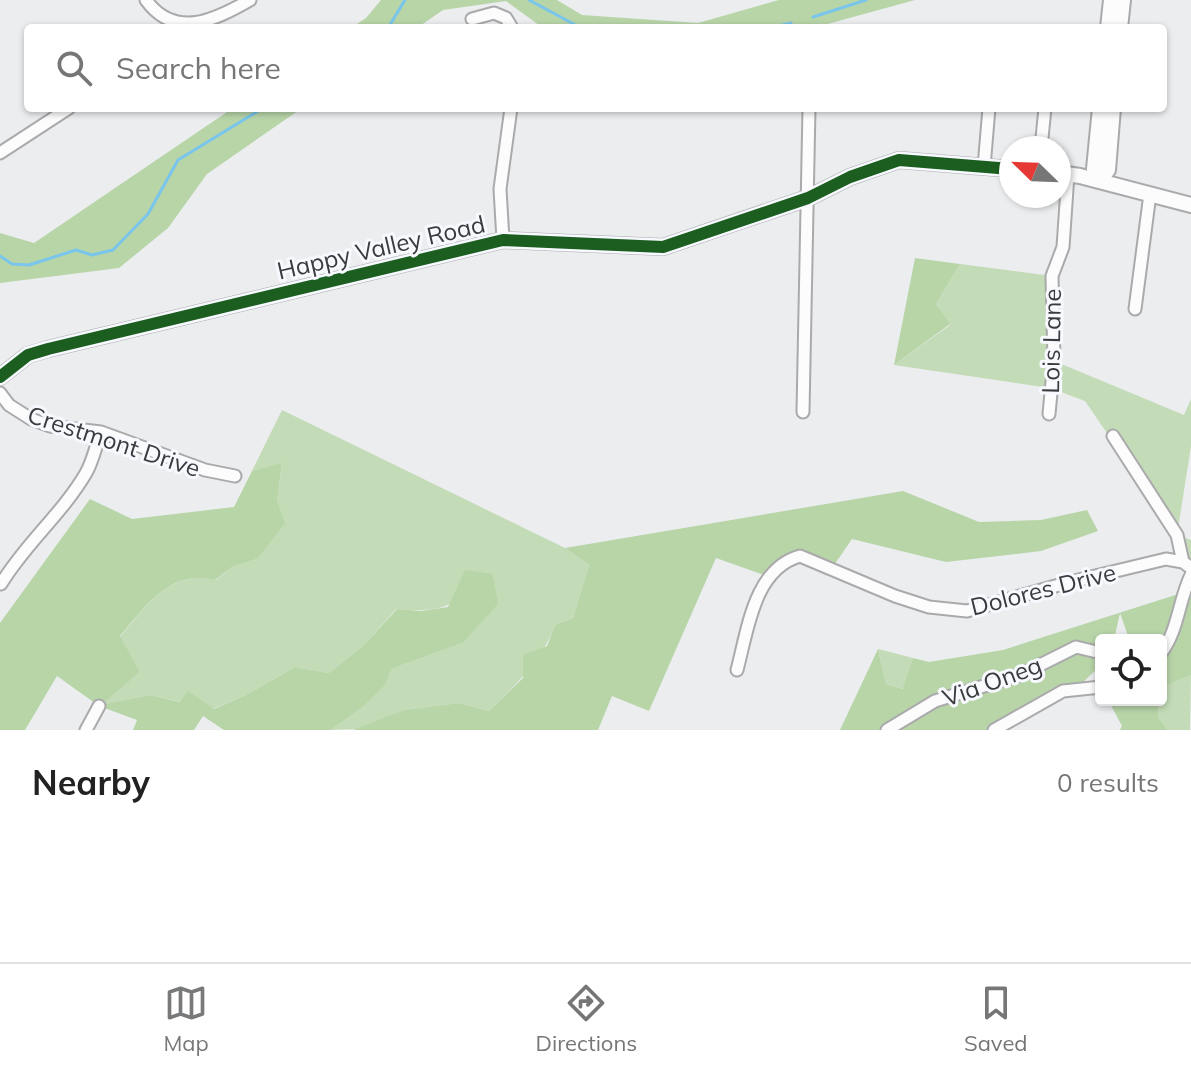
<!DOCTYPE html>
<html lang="en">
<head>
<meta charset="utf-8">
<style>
	body { margin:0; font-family:Mulish,sans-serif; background:#f6f6f6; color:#222 }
	.controls { position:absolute; right:24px; bottom:24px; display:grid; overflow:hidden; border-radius:8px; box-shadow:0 2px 6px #0004 }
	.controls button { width:72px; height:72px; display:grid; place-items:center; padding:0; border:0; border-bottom:2px solid #e0e0e0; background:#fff; color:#222; font:40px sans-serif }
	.compass { position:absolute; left:999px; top:136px; width:72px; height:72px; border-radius:50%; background:#fff; box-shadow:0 2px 6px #0004; rotate:293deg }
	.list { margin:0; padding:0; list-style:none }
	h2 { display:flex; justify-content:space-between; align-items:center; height:104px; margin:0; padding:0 32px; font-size:34px }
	h2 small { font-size:26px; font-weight:400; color:#767676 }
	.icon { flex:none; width:44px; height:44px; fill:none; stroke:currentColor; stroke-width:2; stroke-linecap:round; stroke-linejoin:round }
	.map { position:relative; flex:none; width:1191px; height:730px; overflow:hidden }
	.search { position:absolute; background:#fff; box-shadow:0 2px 6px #0004; left:24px; right:24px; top:24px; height:88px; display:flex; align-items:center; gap:20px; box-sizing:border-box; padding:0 28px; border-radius:8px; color:#767676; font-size:30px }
	.sheet { height:232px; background:#fff }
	nav { display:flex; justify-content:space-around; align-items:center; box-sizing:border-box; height:112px; border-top:2px solid #e0e0e0; background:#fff; font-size:22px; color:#767676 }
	nav a { display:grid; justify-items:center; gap:4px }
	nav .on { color:#78797b }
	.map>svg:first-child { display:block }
	.green { fill:#c3dbb6 }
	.forest { fill:#b8d5a8 }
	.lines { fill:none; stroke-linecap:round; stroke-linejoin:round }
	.stream { stroke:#79c5eb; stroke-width:3 }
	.minor-casing { stroke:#aaaaac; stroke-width:15 }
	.tertiary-casing { stroke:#aaaaac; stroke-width:18 }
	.minor { stroke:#fcfcfd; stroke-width:11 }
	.tertiary { stroke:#fcfcfd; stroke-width:14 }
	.cycleway-casing { stroke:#f7f9fe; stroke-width:17 }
	.cycleway { stroke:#1b5e20; stroke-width:12 }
	.labels { text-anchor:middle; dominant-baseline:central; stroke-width:6; stroke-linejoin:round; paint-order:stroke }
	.street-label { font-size:24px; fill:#3a3b3d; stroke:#f7f9fe }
</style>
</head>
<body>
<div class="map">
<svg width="1191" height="730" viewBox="0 0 1191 730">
	<rect width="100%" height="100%" fill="#ebedef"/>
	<path class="green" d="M960,264l92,12 2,85 130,54 7,-16v47l-14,89 14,5v28l-14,-33 -92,-134 -35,-13 -156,-23 56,-40 -14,-21z
		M282,410l283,138 24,17 -16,53 -18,7c-13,36 -40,60 -66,86l-30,-8 -55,7 -45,19 -28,1 29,-21 31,-40 72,-26 34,-39 -4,-30c-39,29 -45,40 -97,35l-31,35 -36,29 -34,-6 -49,28 -33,14 -63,-14 -51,11 41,-34 -20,-35c26,-31 50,-68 96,-57l16,-13 25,-8 20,-58 5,-37 -30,7z
		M878,649l35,9 -9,31 -18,-5z
		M1191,675l-1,55h-22l-10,-13 3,-29z"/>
	<path class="forest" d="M381,0h176l25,15 116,8 81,-23h136l-102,28h-270l-37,-27 -63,9 -26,18h-66l15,-10z
		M233,108h69l-95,66 -39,54 -49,40 -119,15v-50l34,10z
		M915,258l45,6 -24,40 14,20 -56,41z
		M282,463l-5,38 8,22 -28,36 -25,8 -17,13c-45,-11 -69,26 -95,56l20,36 -39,33 49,-10 30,7 8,-11 26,18 32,-14 49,-28 34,6 36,-29 32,-35 24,2 27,-4 17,-37 28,4 5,30 -35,39 -72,26 -6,16 -25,24 -29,21h-107l-21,-14 -9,14h-61l4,-10 -38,-14 -42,-30 -32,54h-25v-107l90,-124 42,20 102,-12 18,-36z
		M903,491l76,31 62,-2 46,-10 11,21 -57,20 -95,11 -94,-23 -20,29 -32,-12 -33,20 -51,-18 -67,153 -37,-15 -14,34h-245l51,-20 55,-7 30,8 34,-33v-23l24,-9 8,-21 18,-7 16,-53 -24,-17z
		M1191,590v85l-30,13v-48h-24l-9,-4 -8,-23 -6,27h-13v25l-26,25 -81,40h-154l38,-81 8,35 17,5 10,-31 16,4 74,-12z
		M1108,700h51l-1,17 10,13h-48l2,-4z"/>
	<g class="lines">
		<path class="stream" d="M529,0l52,28
			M813,17l53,-17
			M388,28l17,-28
			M770,28l21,-5
			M0,256l12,8 17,1 47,-15 16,5 21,-5 35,-36 30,-54 85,-52"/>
		<defs>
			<path id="minor" d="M146,0c29,40 69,20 104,0
				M472,19l22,-6 12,5 6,10
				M1041,148l4,-40
				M0,153l69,-45
				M984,167l5,-59
				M503,240l-3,-51 11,-81
				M1135,309l15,-115
				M0,393l9,12 22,14 19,7 51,6 104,38 30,6
				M803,412l6,-304
				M1049,414l5,-53 -2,-85 11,-29 5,-73
				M1113,436l64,99 6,27
				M1,584c24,-40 61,-70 85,-111 7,-12 10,-28 15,-41
				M1161,653c17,-21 18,-54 30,-78
				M737,670c11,-41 17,-101 63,-114l95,40 34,11 38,4 99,-28 100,-24 17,3 8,6
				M86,730l13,-24
				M887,730l48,-29 85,-26 56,-28 25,6
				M994,730l69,-39 38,-4"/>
			<path id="tertiary" d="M1108,28l3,-28
				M1120,28l3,-28
				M1100,108l-6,61 6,12
				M1059,173l21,3 111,29
				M1100,181l8,-11 5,-62
				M0,377l28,-22 20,-6 455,-109 160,7 145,-49 42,-21 49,-17 112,9"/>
		</defs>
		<use href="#minor" class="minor-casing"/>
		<use href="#tertiary" class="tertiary-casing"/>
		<use href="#minor" class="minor"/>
		<use href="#tertiary" class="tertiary"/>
		<defs>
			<path id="cycleway" d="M0,377l28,-22 20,-6 455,-109 160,7 145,-49 42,-21 49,-17 112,9"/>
		</defs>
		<use href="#cycleway" class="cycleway-casing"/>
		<use href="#cycleway" class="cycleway"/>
	</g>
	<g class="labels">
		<g class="street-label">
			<text transform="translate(381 247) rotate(-13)">Happy Valley Road</text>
			<text transform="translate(1051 341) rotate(-89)">Lois Lane</text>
			<text transform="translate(114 441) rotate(18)">Crestmont Drive</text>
			<text transform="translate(1043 589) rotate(-14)">Dolores Drive</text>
			<text transform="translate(992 681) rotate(-20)">Via Oneg</text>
		</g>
	</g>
</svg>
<div class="controls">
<button><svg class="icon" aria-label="locate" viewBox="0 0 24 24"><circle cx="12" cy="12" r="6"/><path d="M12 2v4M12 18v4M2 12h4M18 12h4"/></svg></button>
</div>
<svg class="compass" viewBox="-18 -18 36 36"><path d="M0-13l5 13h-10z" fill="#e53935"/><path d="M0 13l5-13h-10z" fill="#767676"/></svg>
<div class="search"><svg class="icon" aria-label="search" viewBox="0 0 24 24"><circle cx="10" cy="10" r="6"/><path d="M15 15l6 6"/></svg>Search here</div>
</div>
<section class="sheet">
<h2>Nearby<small>0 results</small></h2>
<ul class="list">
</ul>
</section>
<nav>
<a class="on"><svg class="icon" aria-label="map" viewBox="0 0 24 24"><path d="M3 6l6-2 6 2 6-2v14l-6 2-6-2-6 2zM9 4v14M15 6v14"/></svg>Map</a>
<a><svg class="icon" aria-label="directions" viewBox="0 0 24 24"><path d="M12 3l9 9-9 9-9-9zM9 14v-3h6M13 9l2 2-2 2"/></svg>Directions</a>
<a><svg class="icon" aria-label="saved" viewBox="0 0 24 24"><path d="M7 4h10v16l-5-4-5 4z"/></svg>Saved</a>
</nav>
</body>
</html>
